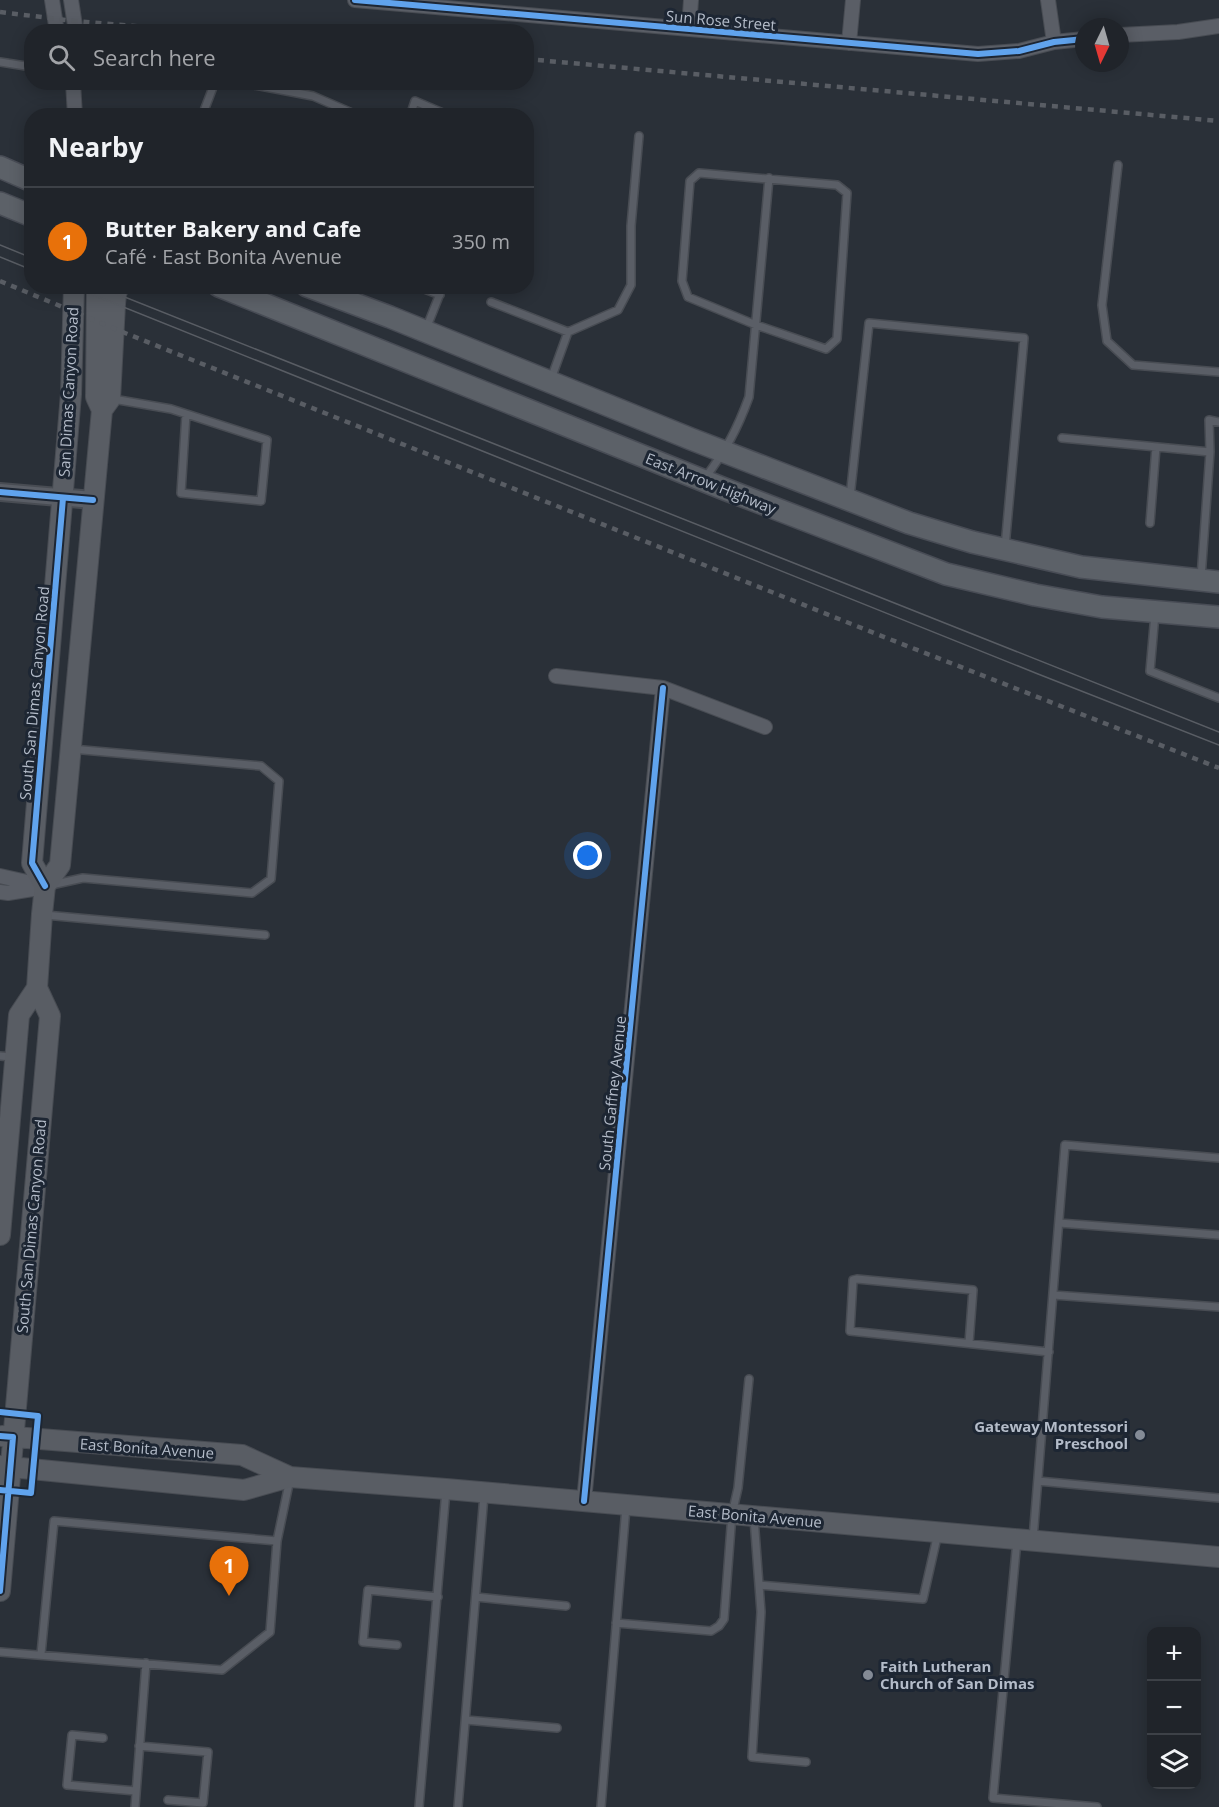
<!DOCTYPE html>
<html lang="en">
<head>
<meta charset="utf-8">
<style>
	body { margin:0; font-family:"Open Sans",sans-serif; background:#282c32; color:#f1f3f6 }
	.controls { position:absolute; right:18px; bottom:18px; display:grid; overflow:hidden; border-radius:12px; box-shadow:0 3px 15px #0003 }
	.controls button { width:54px; height:54px; display:grid; place-items:center; padding:0; border:0; border-bottom:2px solid #3d4147; background:#20242a; color:#f1f3f6; font:30px sans-serif }
	.compass { position:absolute; left:1075px; top:18px; width:54px; height:54px; border-radius:50%; background:#20242a; box-shadow:0 3px 15px #0003; rotate:185deg }
	.you { position:absolute; left:588px; top:856px; width:21px; height:21px; margin:-15px; border:4px solid #fff; border-radius:50%; background:#1a73e8; box-shadow:0 0 0 9px #1a73e833 }
	.badge { display:grid; place-items:center; width:39px; height:39px; border-radius:50%; background:#848b96; color:#fff; font-size:20px; font-weight:700 }
	.pin { position:absolute; translate:-50% -50px; filter:drop-shadow(0 2px 3px #0008) }
	.pin::after { content:''; position:absolute; top:32px; width:21px; height:18px; background:inherit; clip-path:polygon(0 0,100% 0,50% 100%) }
	.list { margin:0; padding:0; list-style:none }
	h2 { display:flex; justify-content:space-between; align-items:center; height:78px; margin:0; padding:0 24px; font-size:26px }
	h2 small { font-size:20px; font-weight:400; color:#a2a4a8 }
	.list li { display:grid; grid-template-columns:39px 1fr auto; gap:18px; align-items:center; box-sizing:border-box; height:108px; padding:0 24px; border-top:2px solid #3d4147 }
	.list b { display:block; font-size:22px; white-space:nowrap }
	.list p { margin:0; font-size:20px; white-space:nowrap; color:#a2a4a8 }
	.list em { font-size:20px; font-style:normal; color:#a2a4a8 }
	.icon { flex:none; width:33px; height:33px; fill:none; stroke:currentColor; stroke-width:2; stroke-linecap:round; stroke-linejoin:round }
	.map { position:relative; flex:none; width:1219px; height:1807px; overflow:hidden }
	.search { position:absolute; background:#20242a; box-shadow:0 3px 15px #0003; left:24px; top:24px; width:510px; height:66px; display:flex; align-items:center; gap:15px; box-sizing:border-box; padding:0 21px; border-radius:24px; color:#a2a4a8; font-size:22px }
	.panel { position:absolute; background:#20242a; box-shadow:0 3px 15px #0003; left:24px; top:108px; width:510px; height:186px; border-radius:24px }
	.map>svg:first-child { display:block }
	.lines { fill:none; stroke-linecap:round; stroke-linejoin:round }
	.service-casing { stroke:#484c53; stroke-width:10 }
	.minor-casing { stroke:#484c53; stroke-width:16 }
	.tertiary-casing { stroke:#484c53; stroke-width:20 }
	.secondary-casing { stroke:#484c53; stroke-width:22 }
	.primary-casing { stroke:#484c55; stroke-width:24 }
	.service { stroke:#5a5e66; stroke-width:7 }
	.minor { stroke:#5a5e66; stroke-width:14 }
	.tertiary { stroke:#5a5e66; stroke-width:16 }
	.secondary { stroke:#595d64; stroke-width:20 }
	.primary { stroke:#5c6168; stroke-width:21 }
	.tram { stroke:#595d64; stroke-width:1.5 }
	.rail { stroke:#595d64; stroke-width:4.5; stroke-dasharray:6 6; stroke-linecap:butt }
	.cycleway-casing { stroke:#1d2633; stroke-width:10 }
	.cycleway { stroke:#60a3ed; stroke-width:6 }
	.poi-dot { fill:#848b96; stroke:#1d2633; stroke-width:2 }
	.labels { text-anchor:middle; dominant-baseline:central; stroke-width:6; stroke-linejoin:round; paint-order:stroke }
	.street-label { font-size:15px; fill:#b4bcc9; stroke:#1d2633 }
	.poi-label { font-size:15px; font-weight:bold; fill:#b4bcc9; stroke:#1d2633; text-anchor:end }
</style>
</head>
<body>
<div class="map">
<svg width="1219" height="1807" viewBox="0 0 1219 1807">
	<rect width="100%" height="100%" fill="#2a3038"/>
	<g class="lines">
		<defs>
			<path id="service" d="M0,62l32,5
				M238,82l75,14 46,20
				M202,116l13,-34
				M410,116l5,-15 35,15
				M1118,165l-16,140 5,36 26,24 86,7
				M699,173l138,12 10,8 -10,146 -11,10 -70,-24 -68,-28 -6,-16 8,-100z
				M417,286l23,9
				M491,302l77,30
				M426,329l17,-43
				M551,379l17,-47 50,-22 13,-25v-59l8,-90
				M113,399l58,10 96,31 -6,61 -80,-8 5,-79
				M1062,438l148,14 -9,126
				M1210,452l-1,-32 10,2
				M705,478c21,-28 32,-48 44,-81l20,-219
				M850,497l19,-174 155,15 -19,209
				M1150,523l6,-76
				M1155,614l-5,57 69,27
				M51,885l32,-7 169,15 19,-14 8,-98 -18,-15 -189,-17
				M45,915l220,20
				M0,1056l12,1
				M1059,1223l160,12
				M1053,1295l166,12
				M969,1343l4,-53 -116,-11 -4,1 -3,51 199,21
				M1038,1481l181,17
				M754,1518l7,94 -9,145 54,5
				M1033,1539l32,-394 154,13
				M1017,1540l-24,258 104,9
				M760,1585l163,14 15,-66
				M476,1597l90,9
				M616,1623l95,8 8,-5 5,-7 8,-105 6,-26 11,-109
				M397,1645l-34,-3 5,-52 70,7
				M0,1652l222,18 48,-38 7,-91 13,-62
				M41,1654l13,-133 223,20
				M466,1720l91,8
				M103,1738l-31,-3 -5,50 69,6
				M139,1746l69,6 -5,51 -35,-3
				M135,1807l11,-144
				M419,1807l27,-317
				M458,1807l26,-312
				M601,1807l25,-300"/>
			<path id="minor" d="M52,0l5,32
				M71,0l5,32
				M355,0l623,54 41,-3 35,-9 30,-3
				M1048,0l6,42
				M689,29l2,-29
				M1120,35l58,-3 41,-6
				M849,43l4,-43
				M73,82l2,34
				M556,676l107,12 102,39
				M0,876l45,10
				M0,892l8,1 31,-5
				M584,1501l79,-813"/>
			<path id="tertiary" d="M0,492l93,8"/>
			<path id="secondary" d="M102,410l8,-11 5,-95 1,-10 3,-8
				M45,886l-13,-23 39,-469 3,-108
				M0,1235l19,-220 18,-27
				M2,1436l240,19 48,22
				M0,1466l244,24 46,-13 156,12 773,68
				M0,1591l50,-575 -13,-28 5,-74 3,-28 15,-21 42,-455 -6,-13 1,-111"/>
			<path id="primary" d="M0,167l32,14
				M0,203l32,13
				M219,286l508,204 219,84 89,21 67,12 117,10
				M307,286l83,31 301,122 218,84 63,19 109,25 138,15"/>
		</defs>
		<use href="#service" class="service-casing"/>
		<use href="#minor" class="minor-casing"/>
		<use href="#tertiary" class="tertiary-casing"/>
		<use href="#secondary" class="secondary-casing"/>
		<use href="#primary" class="primary-casing"/>
		<use href="#service" class="service"/>
		<use href="#minor" class="minor"/>
		<use href="#tertiary" class="tertiary"/>
		<use href="#secondary" class="secondary"/>
		<use href="#primary" class="primary"/>
		<path class="tram" d="M0,245l32,13
			M0,257l32,13
			M71,286l967,388 181,71
			M97,286l1122,446"/>
		<path class="rail" d="M0,12l74,9 130,11
			M526,59l693,62
			M0,281l125,52 749,300 345,135"/>
		<defs>
			<path id="cycleway" d="M355,0l623,54 41,-3 35,-9 30,-3
				M0,492l93,8
				M45,886l-13,-23 31,-365
				M0,1412l38,4 -7,77 -31,-3
				M0,1436l13,1 -13,154
				M584,1501l79,-813"/>
		</defs>
		<use href="#cycleway" class="cycleway-casing"/>
		<use href="#cycleway" class="cycleway"/>
	</g>
	<g class="poi-dot">
		<circle cx="1140" cy="1435" r="6"/>
		<circle cx="868" cy="1675" r="6"/>
	</g>
	<g class="labels">
		<g class="street-label">
			<text transform="translate(721 20) rotate(5)">Sun Rose Street</text>
			<text transform="translate(68 392) rotate(-87)">San Dimas Canyon Road</text>
			<text transform="translate(711 483) rotate(22)">East Arrow Highway</text>
			<text transform="translate(34 693) rotate(-85)">South San Dimas Canyon Road</text>
			<text transform="translate(612 1093) rotate(-84)">South Gaffney Avenue</text>
			<text transform="translate(31 1226) rotate(-85)">South San Dimas Canyon Road</text>
			<text transform="translate(147 1448) rotate(4)">East Bonita Avenue</text>
			<text transform="translate(755 1516) rotate(5)">East Bonita Avenue</text>
		</g>
		<g class="poi-label">
			<text x="1128" y="1426">Gateway Montessori<tspan x="1128" dy="17">Preschool</tspan></text>
			<text x="880" y="1666" text-anchor="start">Faith Lutheran<tspan x="880" dy="17">Church of San Dimas</tspan></text>
		</g>
	</g>
</svg>
<div class="controls">
<button>+</button>
<button>−</button>
<button><svg class="icon" aria-label="layers" viewBox="0 0 24 24"><path d="M12 4l9 5-9 5-9-5zM3 14l9 5 9-5"/></svg></button>
</div>
<svg class="compass" viewBox="-18 -18 36 36"><path d="M0-13l5 13h-10z" fill="#e53935"/><path d="M0 13l5-13h-10z" fill="#a2a4a8"/></svg>
<div class="you"></div>
<div class="pin badge" style="left:229px;top:1596px;background:#e8710a">1</div>
<div class="search"><svg class="icon" aria-label="search" viewBox="0 0 24 24"><circle cx="10" cy="10" r="6"/><path d="M15 15l6 6"/></svg>Search here</div>
<section class="panel">
<h2>Nearby<small></small></h2>
<ul class="list">
<li><span class="badge" style="background:#e8710a">1</span><div><b>Butter Bakery and Cafe</b><p>Café · East Bonita Avenue</p></div><em>350 m</em></li>
</ul>
</section>
</div>
</body>
</html>
